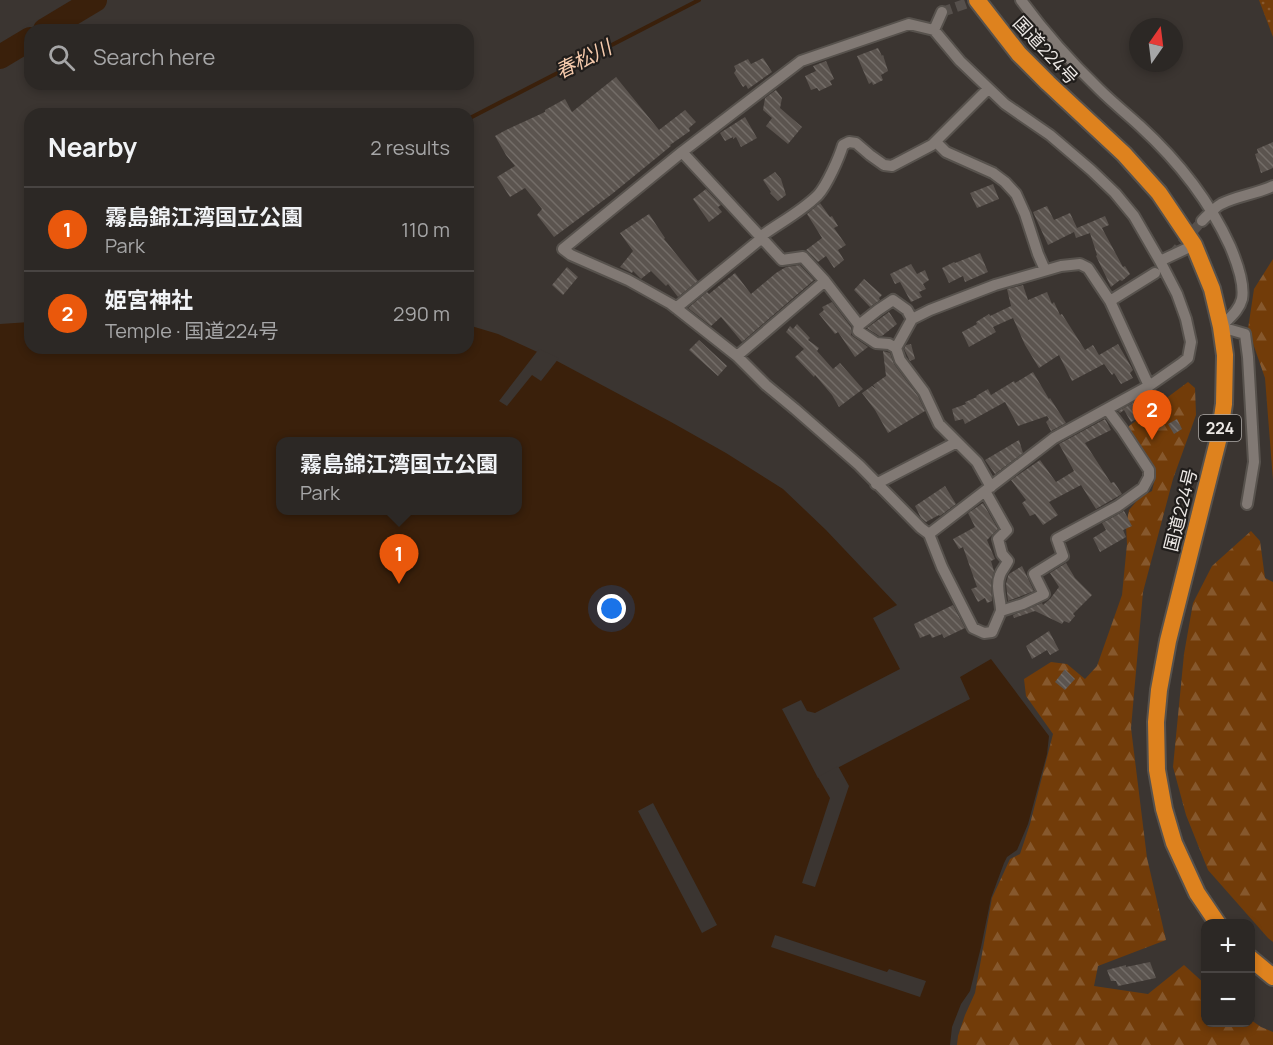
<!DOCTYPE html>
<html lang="en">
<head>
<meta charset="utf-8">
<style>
	body { margin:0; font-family:Manrope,"Noto Sans JP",sans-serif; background:#34302d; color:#f1f3f6 }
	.controls { position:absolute; right:18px; bottom:18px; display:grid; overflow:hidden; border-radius:12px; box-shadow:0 3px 9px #0003 }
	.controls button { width:54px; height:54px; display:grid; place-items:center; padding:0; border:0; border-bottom:2px solid #484442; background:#2c2825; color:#f1f3f6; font:30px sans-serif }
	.compass { position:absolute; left:1129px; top:18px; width:54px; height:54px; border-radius:50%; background:#2c2825; box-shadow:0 3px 9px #0003; rotate:14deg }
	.you { position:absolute; left:612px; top:609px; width:21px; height:21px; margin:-15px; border:4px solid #fff; border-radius:50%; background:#1a73e8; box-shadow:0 0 0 9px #1a73e833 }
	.badge { display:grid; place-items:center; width:39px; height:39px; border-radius:50%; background:#ea580c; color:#fff; font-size:20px; font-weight:700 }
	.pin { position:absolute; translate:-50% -50px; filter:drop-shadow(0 2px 3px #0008) }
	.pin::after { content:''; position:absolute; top:32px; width:21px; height:18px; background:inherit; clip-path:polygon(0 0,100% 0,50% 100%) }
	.popup { position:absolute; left:276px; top:437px; width:246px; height:78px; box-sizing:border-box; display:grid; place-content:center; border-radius:12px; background:#2c2825; filter:drop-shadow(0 2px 4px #0005); font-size:20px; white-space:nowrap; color:#a6a6a7 }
	.popup b { font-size:22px; color:#f1f3f6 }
	.popup::after { content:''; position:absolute; left:50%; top:100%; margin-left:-12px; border:12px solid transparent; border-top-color:#2c2825 }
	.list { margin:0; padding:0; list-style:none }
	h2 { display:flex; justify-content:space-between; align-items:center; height:78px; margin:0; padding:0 24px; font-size:26px }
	h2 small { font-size:20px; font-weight:400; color:#a6a6a7 }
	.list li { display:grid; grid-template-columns:39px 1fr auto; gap:18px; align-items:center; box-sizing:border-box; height:84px; padding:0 24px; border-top:2px solid #484442 }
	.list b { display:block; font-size:22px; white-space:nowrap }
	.list p { margin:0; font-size:20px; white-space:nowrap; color:#a6a6a7 }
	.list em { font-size:20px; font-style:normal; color:#a6a6a7 }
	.icon { flex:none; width:33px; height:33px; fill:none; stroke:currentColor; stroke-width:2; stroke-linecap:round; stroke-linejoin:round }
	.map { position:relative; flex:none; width:1273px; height:1045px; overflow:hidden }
	.search { position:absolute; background:#2c2825; box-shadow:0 3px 9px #0003; left:24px; top:24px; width:450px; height:66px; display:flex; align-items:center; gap:15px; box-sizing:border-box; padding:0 21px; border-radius:18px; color:#a6a6a7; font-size:22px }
	.panel { position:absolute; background:#2c2825; box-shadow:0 3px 9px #0003; left:24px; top:108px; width:450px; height:246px; border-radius:18px }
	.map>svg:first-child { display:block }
	.forest { fill:url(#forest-firs) }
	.park { fill:url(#park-dots) }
	.water { fill:#3a200b; fill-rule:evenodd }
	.pier { fill:#3b3531 }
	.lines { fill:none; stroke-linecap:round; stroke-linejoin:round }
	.stream { stroke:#3a200b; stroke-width:4 }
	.river { stroke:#3a200b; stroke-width:24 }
	.building { fill:url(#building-back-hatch) }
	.minor-tunnel { stroke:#56504c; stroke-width:10; stroke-dasharray:10 5; stroke-linecap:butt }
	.minor-casing { stroke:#57524d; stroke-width:14 }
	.trunk-casing { stroke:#57524d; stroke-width:20 }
	.minor { stroke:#817974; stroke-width:10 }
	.trunk { stroke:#de821e; stroke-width:16 }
	.labels { text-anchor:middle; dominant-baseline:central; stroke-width:4.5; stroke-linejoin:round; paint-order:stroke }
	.shield { fill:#201d1b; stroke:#afaba8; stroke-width:1.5 }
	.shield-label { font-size:16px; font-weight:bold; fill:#ece8e5 }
	.street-label { font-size:18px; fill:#ece8e5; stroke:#201d1b }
	.water-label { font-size:20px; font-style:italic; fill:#f5caac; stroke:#201d1b }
</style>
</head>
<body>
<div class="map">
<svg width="1273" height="1045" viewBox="0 0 1273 1045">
	<defs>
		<pattern id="forest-firs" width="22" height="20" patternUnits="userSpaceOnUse" patternTransform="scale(1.5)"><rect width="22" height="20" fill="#723c09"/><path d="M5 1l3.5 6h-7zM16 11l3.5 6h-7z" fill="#86582d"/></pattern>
		<pattern id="park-dots" width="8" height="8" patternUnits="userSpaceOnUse" patternTransform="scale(1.5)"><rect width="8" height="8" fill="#723c09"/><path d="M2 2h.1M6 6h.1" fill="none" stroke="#86582d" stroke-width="1.8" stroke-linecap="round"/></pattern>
		<pattern id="building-back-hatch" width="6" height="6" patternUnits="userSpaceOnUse" patternTransform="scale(1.5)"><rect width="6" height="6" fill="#5b544f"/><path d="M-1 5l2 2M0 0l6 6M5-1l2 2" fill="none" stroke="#736d68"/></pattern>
	</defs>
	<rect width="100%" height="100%" fill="#3b3531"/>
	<path class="forest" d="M1273,259v221l-8,-102 -17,-49 6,-40z
		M1188,382l7,6 1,27 -23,64 -30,113 -12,136 16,130 19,82 -68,26 -4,20 54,8 36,-29 21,19 1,38h44l1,-2 10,7 12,5v13h-316l1,-9 7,-21 10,-22 17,-95 18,-39 10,-5 10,-30 23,-90 -27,-38 -2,-17 27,-17 16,2 18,15 12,-13 25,-71 5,-51 -1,-18 3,-16 11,-13 12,-6 4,-17 -29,-42 2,-6z
		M1251,531l9,10 5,37 8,4v360l-5,-4 -60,-68 -22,-55 -13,-48 11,-113 9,-51 19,-37z"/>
	<path class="park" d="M1259,0h14v37z"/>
	<path class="water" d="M30,322v26h438v-23l30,9 59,27 114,61 55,31 57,36 43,41 71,75 -24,13 27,51 -85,44 -8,-2 -6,-11 -19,9 36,69 152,-79 -10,-22 31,-18 58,77 -2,18 -19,70 -11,26 -10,7 -3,6 -13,35 -10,49 -11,44 -9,13 -9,23 -2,18h-950v-721zM280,442h238v68h-238z"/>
	<path class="pier" d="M539,349l20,9 -18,23 -9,-6 -25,31 -8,-5z
		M838,766l11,20 -34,101 -13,-4 28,-85 -12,-21z
		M653,803l64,122 -15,8 -64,-122z
		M775,935l112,37 2,-3 37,12 -6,16 -149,-50z"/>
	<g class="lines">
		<path class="stream" d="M468,119l231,-119"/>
		<path class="river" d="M45,30l50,-30
			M0,57l30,-18"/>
	</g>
	<path class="building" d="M878,48l4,8 1,-1 5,16 -7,4 2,5 -10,5 -1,-3 -3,2 -12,-28z
		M763,58l9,14 -24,17 -2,-4 -3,2 -9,-14 2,-3 -2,-4 14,-7 3,5z
		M826,61l8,18 -4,2 2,4 -13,6 -2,-3 -6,2 -6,-14 11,-5 -3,-5z
		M616,77l43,53 26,-20 11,12 -7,6 1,3 -20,14 1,1 -59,48 -58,43 -17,-22 5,-6 -17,-21 -15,9 -13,-20 18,-11 -9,-11 -11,-19 11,-6 39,-18v-2l20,-11 7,13z
		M776,90l6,8 -2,10 22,19 -14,17 -22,-18 6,-8 -9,-8 2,-12z
		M745,117l12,21 -16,9 -5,-10 -3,2v-2l-8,4 -5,-8z
		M1273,142v26l-12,5 -6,-19 3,-1 -1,-4z
		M775,172l6,7 5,16 -8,6 -8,-8 1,-1 -8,-12z
		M993,184l6,15 -22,9 -7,-15z
		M706,189l15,16 -3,2 4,5 -13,10 -16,-23z
		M820,203l10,14 2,-1 6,10 -4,2 12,17 -8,5 6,10 -10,8 -8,-12 -8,6 -12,-12 16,-12 -15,-24z
		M1047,206l7,14 16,-7 7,15 28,-12 4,9 -7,3 21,39 2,-1 5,8 -8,7 -2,-1 -9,7 -15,-31 1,-1 -7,-22 -14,5 -2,-6 -26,13 -15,-33z
		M649,214l16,24 -1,1 34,42 -20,16 -10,-13 -2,2 -15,-15 -10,8 -8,-8 -1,2 -12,-6 13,-16 -13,-18z
		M980,253l8,19 -23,10 -2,-6 -14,7 -7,-15 12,-6 1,1z
		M911,264l6,10 8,-4 4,10 -6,4 3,5 -7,3 3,5 -11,5 -11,-20 -5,2 -5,-10z
		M800,265l14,15 -72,62 -21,-25 -10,9 -23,-18 19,-16 2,2 26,-21 16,21 25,-21 10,-6z
		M567,267l11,10 -15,18 -11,-10z
		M864,279l18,16 -3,3 1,2 -10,7 -16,-17z
		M1023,285l5,15 19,-8 5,12 2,-2 6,13 2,-1 23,36 8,-5 6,10 19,-11 15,26 -3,3 3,5 -12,6 -7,-11 -2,2 -8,-11 -32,17 -13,-26 -20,13 -14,-23 -12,-27 -20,9 3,5 -27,15 -7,-15 15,-8 -1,-2 13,-8 1,2 21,-10 -4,-17z
		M832,302l19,25v8l17,12 -13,10 -17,-25 -3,2 -16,-20 5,-4 -2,-3z
		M889,312l8,12 -15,12h-3l-12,-8z
		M797,324l13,14 -2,2 11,8 -2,3 16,18 7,-6 23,26 -24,18 -7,-12 -17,-20 -1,2 -19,-20 9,-8 -18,-17 4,-6 3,3z
		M699,340l28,26 -9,10 -29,-26z
		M911,344l4,15 -5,2 -6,-12 2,-4z
		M883,351l7,2 4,11 24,32 7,15 -37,22 -13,-23 -13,-17 10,-7 4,3 -3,-4 13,-9z
		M1033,372l16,27 1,-1 16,25 -15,8 -5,-9 3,-3 -2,-3 -29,10 -13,-24 -40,22 -2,-5 -8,2 -3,-12 14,-5 -1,-2 12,-5 -1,-1 12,-7 3,6 23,-14 1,2z
		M1146,396l7,13 -22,13 -7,-12 -4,3 -2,-2z
		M1105,419l6,11 -26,13 26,40 3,-1 8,12 -26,15 -15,-24 -32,17 9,13 -15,10 -8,-11 -5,2 -8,-13 4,-3 -15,-20 29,-20 16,22 18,-11 -15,-27z
		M1177,419l5,10 -8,5 -6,-10z
		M1019,440l4,13 -28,21 -10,-14z
		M945,486l11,18 -16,12 -1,-1 -13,7 -5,-4 -6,-12z
		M983,503l15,26 -11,11 8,19 -4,2 3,10 -3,12 1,18 -5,2 -2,-5 -7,4 -7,-13 6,-2 -14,-40 -4,2 -6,-10 22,-12 -7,-14z
		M1124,511l8,15 -9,4 3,7 -26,15 -7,-14 13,-8 -4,-7z
		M1066,563l9,15 17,17 -19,19 2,2 -6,7 -5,-2 -2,3 -27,-13 -21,7 -1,-3 29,-12 1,2 7,-6 9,-12 -9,-14z
		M1022,566l12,25 -26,10 -2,-17 2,-8 1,-2z
		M953,605l12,23 -21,10 -2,-4 -10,4 -2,-4 -10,4 -6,-14z
		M1049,631l10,19 -9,5 -3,-5 -15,9 -6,-13z
		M1065,669l10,10 -10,11 -10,-8z
		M1150,962l6,16 -38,8 -2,-5h-5l-4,-11 19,-5v2z"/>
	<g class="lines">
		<path class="minor-tunnel" d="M942,12l34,-12
			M1172,255l30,-34"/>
		<defs>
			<path id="minor" d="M1021,0c23,32 50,62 78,89 13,13 28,25 41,37 37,34 69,74 90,120 6,14 15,37 12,53 -3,12 -13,19 -21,28l24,7 3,23 6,105 -7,42
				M942,12l-8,18 26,31 45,43 45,31 41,35 24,23 19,23 26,45 17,33 9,25 5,23 -3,16 -6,5 -33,23 -95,52 -125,96 13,33 31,61 11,5 8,-1 9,-21 22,-7 21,-10 -10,-20 29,-18 -6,-17 61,-33 25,-18 6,-11v-7l-27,-41 -15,-20
				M936,142l10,10 47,21 12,9 11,12 9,20 13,40 7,16
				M682,152l100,108 21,-3 22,24 34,44 -1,6 18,12 13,1 7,4 4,12 24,32 15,32 38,38 14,25
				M1202,221c6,-6 12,-13 19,-17 15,-8 35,-10 52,-18
				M760,237c19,-14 41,-25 58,-42 9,-10 21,-37 25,-50l6,-3 7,1 14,12 14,10 8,1 40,-21 56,-56
				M1160,261l34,-16
				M1110,301l45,-28
				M676,308l86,-70
				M859,325l19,-15 15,-10 14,10 5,9
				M896,348l16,-29 18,-9 65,-25 66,-19 19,-2 8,4 22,33 39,85
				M737,356l88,-75
				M876,484l81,-42
				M985,491l22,39 -9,9 4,15 6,7c-2,5 -6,8 -8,14 -5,12 1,24 1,36
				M929,534l-8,-6 -62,-63 -64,-56 -29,-24 -29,-29 -38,-30 -28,-22 -43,-24 -57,-25 -8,-6 119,-97 119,-91 108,-37 25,6"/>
			<path id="trunk" d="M977,0l42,54 29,29 76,71 35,39 35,52 18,44 9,38 4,28 -1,49 -5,33 -51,204 -9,49 -3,32 1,48 7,39 10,34 23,50 21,31
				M1250,958l23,19"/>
		</defs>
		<use href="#minor" class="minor-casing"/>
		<use href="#trunk" class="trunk-casing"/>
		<use href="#minor" class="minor"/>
		<use href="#trunk" class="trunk"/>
	</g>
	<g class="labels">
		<rect class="shield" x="1199" y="415" width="42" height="26" rx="4.5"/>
		<g class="shield-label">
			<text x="1220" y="428">224</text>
		</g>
		<g class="street-label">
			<text transform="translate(1046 50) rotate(47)">国道224号</text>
			<text transform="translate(1180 510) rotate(-76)">国道224号</text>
		</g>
		<g class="water-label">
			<text transform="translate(583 59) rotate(-27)">春松川</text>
		</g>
	</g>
</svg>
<div class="controls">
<button>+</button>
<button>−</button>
</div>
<svg class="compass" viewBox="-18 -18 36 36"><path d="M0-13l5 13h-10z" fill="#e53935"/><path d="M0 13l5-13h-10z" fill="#a6a6a7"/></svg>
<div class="you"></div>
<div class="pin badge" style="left:399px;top:584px">1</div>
<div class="popup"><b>霧島錦江湾国立公園</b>Park</div>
<div class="pin badge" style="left:1152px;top:440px">2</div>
<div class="search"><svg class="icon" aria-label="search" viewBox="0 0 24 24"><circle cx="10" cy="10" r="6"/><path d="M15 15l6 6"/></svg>Search here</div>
<section class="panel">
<h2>Nearby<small>2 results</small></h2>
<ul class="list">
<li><span class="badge">1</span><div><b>霧島錦江湾国立公園</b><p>Park</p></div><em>110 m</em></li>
<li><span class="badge">2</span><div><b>姫宮神社</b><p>Temple · 国道224号</p></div><em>290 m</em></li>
</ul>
</section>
</div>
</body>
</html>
